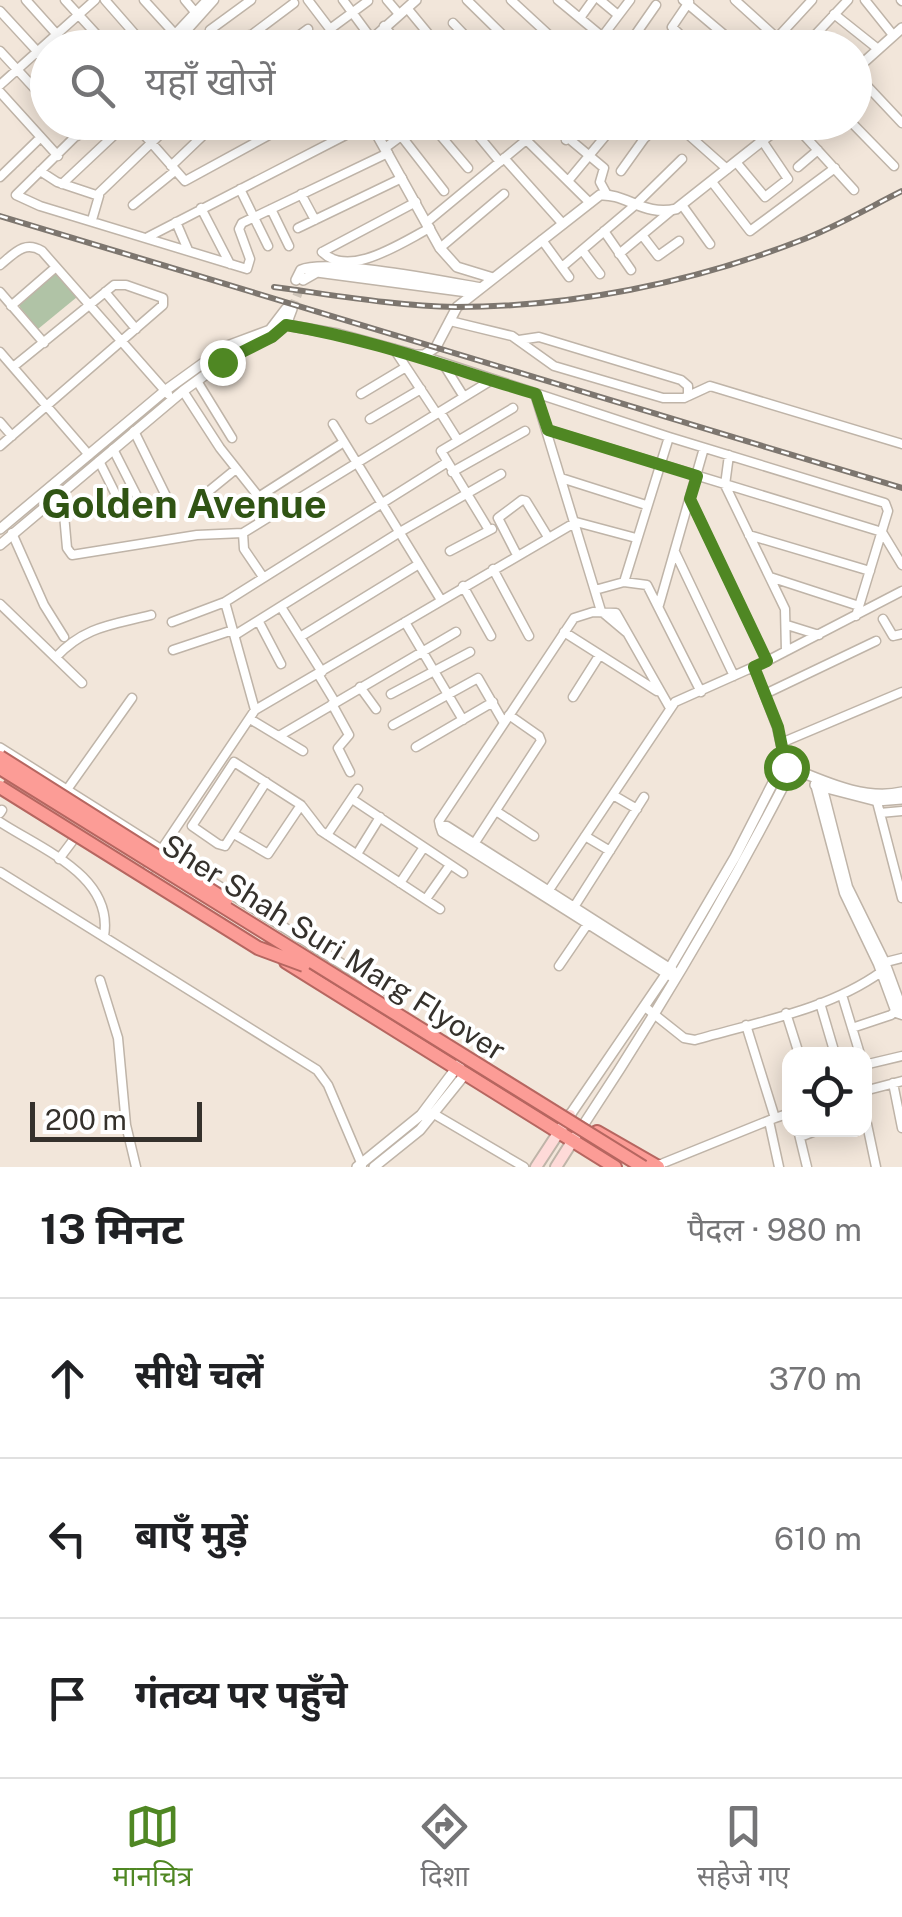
<!DOCTYPE html>
<html lang="hi">
<head>
<meta charset="utf-8">
<style>
	body { margin:0; font-family:"Public Sans","Noto Sans Devanagari",sans-serif; background:#f2f2f2; color:#202124 }
	.controls { position:absolute; right:30px; bottom:30px; display:grid; overflow:hidden; border-radius:20px; box-shadow:0 5px 25px #0003 }
	.controls button { width:90px; height:90px; display:grid; place-items:center; padding:0; border:0; border-bottom:2px solid #e0e0e0; background:#fff; color:#202124; font:50px sans-serif }
	.scale { position:absolute; left:30px; bottom:25px; width:172px; box-sizing:border-box; padding-left:10px; border:5px solid #35312c; border-top:0; font-size:28px; line-height:35px; white-space:nowrap; color:#35312c; -webkit-text-stroke:8px #fff; paint-order:stroke }
	.stop { position:absolute; width:30px; height:30px; margin:-22px; border:8px solid #4f8723; border-radius:50%; background:#fff }
	.stop.end { background:#4f8723; border-color:#fff; box-shadow:0 2px 10px #0008 }
	.list { margin:0; padding:0; list-style:none }
	h2 { display:flex; justify-content:space-between; align-items:center; height:130px; margin:0; padding:0 40px; font-size:42px }
	h2 small { font-size:32px; font-weight:400; color:#757577 }
	.list li { display:grid; grid-template-columns:65px 1fr auto; gap:30px; align-items:center; box-sizing:border-box; height:160px; padding:0 40px; border-top:2px solid #e0e0e0 }
	.list b { display:block; font-size:38px; white-space:nowrap }
	.list em { font-size:32px; font-style:normal; color:#757577 }
	.icon { flex:none; width:55px; height:55px; fill:none; stroke:currentColor; stroke-width:2; stroke-linecap:round; stroke-linejoin:round }
	.map { position:relative; flex:none; width:902px; height:1167px; overflow:hidden }
	.search { position:absolute; background:#fff; box-shadow:0 5px 25px #0003; left:30px; right:30px; top:30px; height:110px; display:flex; align-items:center; gap:25px; box-sizing:border-box; padding:0 35px; border-radius:55px; color:#757577; font-size:38px }
	.sheet { height:610px; background:#fff }
	nav { display:flex; justify-content:space-around; align-items:center; box-sizing:border-box; height:140px; border-top:2px solid #e0e0e0; background:#fff; font-size:28px; color:#757577 }
	nav a { display:grid; justify-items:center; gap:5px }
	nav .on { color:#4f8723 }
	.map>svg:first-child { display:block }
	.green { fill:#b0c3a6 }
	.lines { fill:none; stroke-linecap:round; stroke-linejoin:round }
	.tertiary-tunnel { stroke:#ccc2b7; stroke-width:9; stroke-dasharray:9 4.5; stroke-linecap:butt }
	.minor-casing { stroke:#bfb4a8; stroke-width:11 }
	.tertiary-casing { stroke:#bfb4a8; stroke-width:12 }
	.secondary-casing { stroke:#bfb4a8; stroke-width:14 }
	.trunk-casing { stroke:#b66660; stroke-width:16 }
	.minor { stroke:#fff; stroke-width:8 }
	.tertiary { stroke:#fff; stroke-width:9 }
	.secondary { stroke:#fedad8; stroke-width:10 }
	.trunk { stroke:#fc9c96; stroke-width:12 }
	.rail-casing { stroke:#7d766f; stroke-width:6 }
	.rail { stroke:#fff; stroke-width:2.5; stroke-dasharray:8; stroke-linecap:butt }
	.trunk-bridge-casing { stroke:#b66660; stroke-width:16; stroke-linecap:butt }
	.trunk-bridge { stroke:#fc9c96; stroke-width:12 }
	.route { stroke:#4f8723; stroke-width:12 }
	.labels { text-anchor:middle; dominant-baseline:central; stroke-width:8; stroke-linejoin:round; paint-order:stroke }
	.street-label { font-size:30px; fill:#35312c; stroke:#fff }
	.district-label { font-size:40px; font-weight:bold; fill:#305414; stroke:#fff }
</style>
</head>
<body>
<div class="map">
<svg width="902" height="1167" viewBox="0 0 902 1167">
	<rect width="100%" height="100%" fill="#f2e6da"/>
	<path class="green" d="M56,272l21,25 -39,32 -19,-23z"/>
	<g class="lines">
		<path class="tertiary-tunnel" d="M292,309l11,-29"/>
		<defs>
			<path id="minor" d="M26,0l43,48
				M65,0l44,48
				M105,0l42,48
				M144,0l30,33
				M185,0l10,12
				M308,0l22,29 38,-28
				M343,0l28,38
				M387,0l12,14
				M467,0l49,48
				M511,0l52,48
				M558,0l58,48
				M600,0l18,15
				M683,0l57,48
				M735,0l53,48
				M865,0l28,35
				M901,0l1,1
				M689,2l-17,25 22,21
				M407,8l33,40
				M0,11l48,52
				M834,14l44,35
				M580,18l13,-18
				M453,23l24,25
				M384,26l18,22
				M210,30l41,-30
				M816,34l14,14
				M250,35l12,13
				M602,37l28,-37
				M778,37l34,-37
				M162,48l45,-48
				M171,48l43,-48
				M234,48l60,-45
				M282,48l26,-19
				M626,48l30,-43
				M803,48l45,-48
				M0,51l48,52
				M854,72l48,51
				M0,85l95,-85
				M0,92l58,64
				M65,122l12,14
				M90,122l-74,73 24,11 207,63 3,-10 -11,-30 3,-6 146,-70
				M133,122l52,59 108,-59
				M429,122l39,46
				M467,122l33,40
				M508,122l82,81
				M549,122l55,46 -4,14 6,11
				M625,122l21,15
				M674,122l53,47
				M792,122l62,68
				M851,122l43,44
				M402,137l42,54
				M566,140l15,-18
				M385,148l35,-26
				M504,158l59,66
				M736,162l29,35 23,-18 -25,-37 -20,-20
				M171,166l46,-44
				M798,167l20,-17
				M40,171l17,11 42,14 -7,24
				M621,171l35,-49
				M0,177l41,-40
				M568,181l49,-59
				M712,182l38,49 85,-63
				M62,184l66,-62
				M240,189l28,57
				M301,194l14,26
				M97,195l76,-73
				M133,205l42,-34
				M682,205l28,39
				M201,208l29,56
				M271,209l18,37
				M176,222l12,28
				M427,222l98,-81
				M298,228l104,-50
				M604,231l27,39
				M642,235l16,21 21,-15
				M148,237l223,-115
				M542,240l27,37
				M440,248l64,-54
				M582,250l18,24
				M322,252c28,27 80,-10 108,-24
				M322,252l94,-50
				M619,254l53,-44
				M0,265c14,-11 24,-25 42,-14l126,143
				M562,267l72,-61 48,-47
				M0,292l44,51
				M105,292l31,37
				M11,306l45,-39
				M450,321l62,15 42,30 109,32h21l26,-12 192,58
				M519,340l20,-3 142,43 7,6v10
				M394,349l43,65
				M0,352l89,103
				M420,355l249,82 216,66 3,8 -32,105
				M444,365l20,32
				M197,381l35,57
				M183,391l37,57 54,68
				M361,394l45,-27
				M535,394l66,217 25,21
				M440,412l17,27
				M370,419l51,-30
				M0,422l12,14
				M333,424l108,176
				M548,430l334,102 20,33
				M134,431l34,69
				M0,446l163,-141v-7l-37,-13h-12l-101,82
				M113,449l30,59
				M729,455l-4,30 60,124 1,42
				M99,461l22,44
				M452,472l73,-41
				M561,478l85,27
				M209,491l27,-22
				M62,492l5,56 5,7 125,-20 46,-2 247,-152
				M260,496l84,-54
				M690,499l77,162
				M489,530l-48,-79 72,-43
				M12,533l32,72 20,32
				M243,533l1,16 19,28
				M749,535l121,36
				M450,551l42,-22
				M675,552l59,124
				M517,555l-19,-37 24,-18 4,1 22,36
				M493,569l36,67
				M770,577l89,29
				M624,582l45,-145
				M463,586l28,50
				M595,590l29,-8 23,3 54,107
				M225,602l30,108
				M0,604l82,79
				M659,605l45,-157
				M281,607l41,65
				M883,619l10,17 9,-2
				M172,622l53,-20 221,-139
				M259,622l22,42
				M405,622l58,98
				M787,625l32,10
				M564,632l93,59
				M235,635l165,-103 101,-58
				M300,637l119,-73
				M173,650l60,-20
				M56,657c29,-31 56,-32 95,-42
				M754,667l23,60 10,45
				M318,674l17,28
				M360,687l16,22
				M391,694l79,-42
				M765,694l111,-53
				M573,697l26,-41
				M332,704l17,31 -11,13 12,24
				M250,719l53,32
				M393,725l85,-47 26,45
				M279,736l177,-104
				M781,743l121,-51
				M416,747l77,-45
				M266,782l-41,64 -7,-2 -26,-18 42,-64 67,43 20,26 119,78
				M815,784l29,109 34,71 18,49 6,2
				M822,785l26,102 37,75 17,46
				M66,791l66,-93
				M613,795l24,14
				M876,798l26,100
				M352,799l111,74
				M496,811l38,25
				M0,813l2,-3
				M880,813l22,-2
				M0,822c41,27 114,54 104,114
				M440,826l-1,-5 135,-203 19,-6 23,1 54,95
				M440,826l2,6 233,147
				M440,826h7l226,144
				M234,834l34,20 33,-49
				M327,835l31,-46
				M585,836l25,15
				M474,844l67,-103 -2,-5 -30,-21
				M357,854l23,-37
				M59,859l18,-24
				M0,872l317,198 11,15 34,80
				M145,874l110,-164 321,-188 60,16
				M400,883l24,-36
				M545,896l130,-194 92,-41 135,-70
				M426,899l24,-34
				M574,907l70,-110
				M882,963l20,-5
				M559,966l30,-44
				M100,980l18,58 8,87 10,42
				M842,995l18,59
				M820,1003l15,51
				M645,1007l39,31 11,2c62,-18 133,-30 186,-68
				M786,1013l13,41
				M852,1028l39,-13 7,-6
				M864,1065l38,-9
				M864,1071v10
				M893,1083l9,45
				M864,1091l38,-10
				M864,1110l12,57
				M434,1114l90,53
				M775,1118l15,-5
				M769,1121l10,46
				M798,1130l9,37
				M800,1137l18,-7
				M656,1166l119,-48 -29,-93"/>
			<path id="tertiary" d="M362,48l54,-48
				M854,71l48,-43
				M370,122l70,126 17,19 36,11
				M296,280l5,-10c26,-12 146,12 180,18
				M303,280l14,-8 158,21
				M286,325l52,9 77,21h9l12,-8 21,-40 143,-112c25,-2 45,22 76,14l110,-87
				M0,529l166,-139 61,-44 43,-16 16,-21
				M0,545l183,-154 55,-40 34,-14 14,-12 6,-16
				M0,748l364,230 17,22
				M815,785l62,16 25,-2
				M570,1115l97,-142 68,-116 44,-86 10,-4c35,14 75,34 113,25
				M584,1124c74,-112 143,-228 204,-347h14
				M357,1167l64,-52 39,-52
				M374,1167l46,-37 46,-57"/>
			<path id="secondary" d="M536,1167l34,-52
				M556,1167l19,-30"/>
			<path id="trunk" d="M286,962l329,205
				M597,1132l61,35"/>
		</defs>
		<use href="#minor" class="minor-casing"/>
		<use href="#tertiary" class="tertiary-casing"/>
		<use href="#secondary" class="secondary-casing"/>
		<use href="#trunk" class="trunk-casing"/>
		<use href="#minor" class="minor"/>
		<use href="#tertiary" class="tertiary"/>
		<use href="#secondary" class="secondary"/>
		<use href="#trunk" class="trunk"/>
		<defs>
			<path id="rail" d="M0,216l902,272
				M274,287c60,8 121,19 182,20 116,0 235,-24 343,-66 35,-13 69,-33 103,-50"/>
		</defs>
		<use href="#rail" class="rail-casing"/>
		<use href="#rail" class="rail"/>
		<defs>
			<path id="trunk-bridge" d="M0,757l226,143
				M0,768l643,399
				M0,787l258,161 46,17"/>
		</defs>
		<use href="#trunk-bridge" class="trunk-bridge-casing"/>
		<use href="#trunk-bridge" class="trunk-bridge"/>
	</g>
	<g class="lines">
		<path class="route" d="M222,362l50,-25 14,-12c86,14 166,44 250,69l12,36 149,46 -7,23 77,162 -13,6 24,60 8,40"/>
	</g>
	<g class="labels">
		<g class="street-label">
			<text transform="translate(334 947) rotate(32)">Sher Shah Suri Marg Flyover</text>
		</g>
		<g class="district-label">
			<text x="184" y="503">Golden Avenue</text>
		</g>
	</g>
</svg>
<div class="controls">
<button><svg class="icon" aria-label="locate" viewBox="0 0 24 24"><circle cx="12" cy="12" r="6"/><path d="M12 2v4M12 18v4M2 12h4M18 12h4"/></svg></button>
</div>
<div class="scale">200 m</div>
<div class="stop" style="left:786px;top:767px"></div>
<div class="stop end" style="left:222px;top:362px"></div>
<div class="search"><svg class="icon" aria-label="search" viewBox="0 0 24 24"><circle cx="10" cy="10" r="6"/><path d="M15 15l6 6"/></svg>यहाँ खोजें</div>
</div>
<section class="sheet">
<h2>13 मिनट<small>पैदल · 980 m</small></h2>
<ul class="list">
<li><svg class="icon" aria-label="ahead" viewBox="0 0 24 24"><path d="M12 20V5M6 11l6-6 6 6"/></svg><div><b>सीधे चलें</b></div><em>370 m</em></li>
<li><svg class="icon" aria-label="left" viewBox="0 0 24 24"><path d="M17 20v-9H6M10 6l-5 5 5 5"/></svg><div><b>बाएँ मुड़ें</b></div><em>610 m</em></li>
<li><svg class="icon" aria-label="arrive" viewBox="0 0 24 24"><path d="M6 21V4h12l-3 4 3 4H6"/></svg><div><b>गंतव्य पर पहुँचे</b></div></li>
</ul>
</section>
<nav>
<a class="on"><svg class="icon" aria-label="map" viewBox="0 0 24 24"><path d="M3 6l6-2 6 2 6-2v14l-6 2-6-2-6 2zM9 4v14M15 6v14"/></svg>मानचित्र</a>
<a><svg class="icon" aria-label="directions" viewBox="0 0 24 24"><path d="M12 3l9 9-9 9-9-9zM9 14v-3h6M13 9l2 2-2 2"/></svg>दिशा</a>
<a><svg class="icon" aria-label="saved" viewBox="0 0 24 24"><path d="M7 4h10v16l-5-4-5 4z"/></svg>सहेजे गए</a>
</nav>
</body>
</html>
